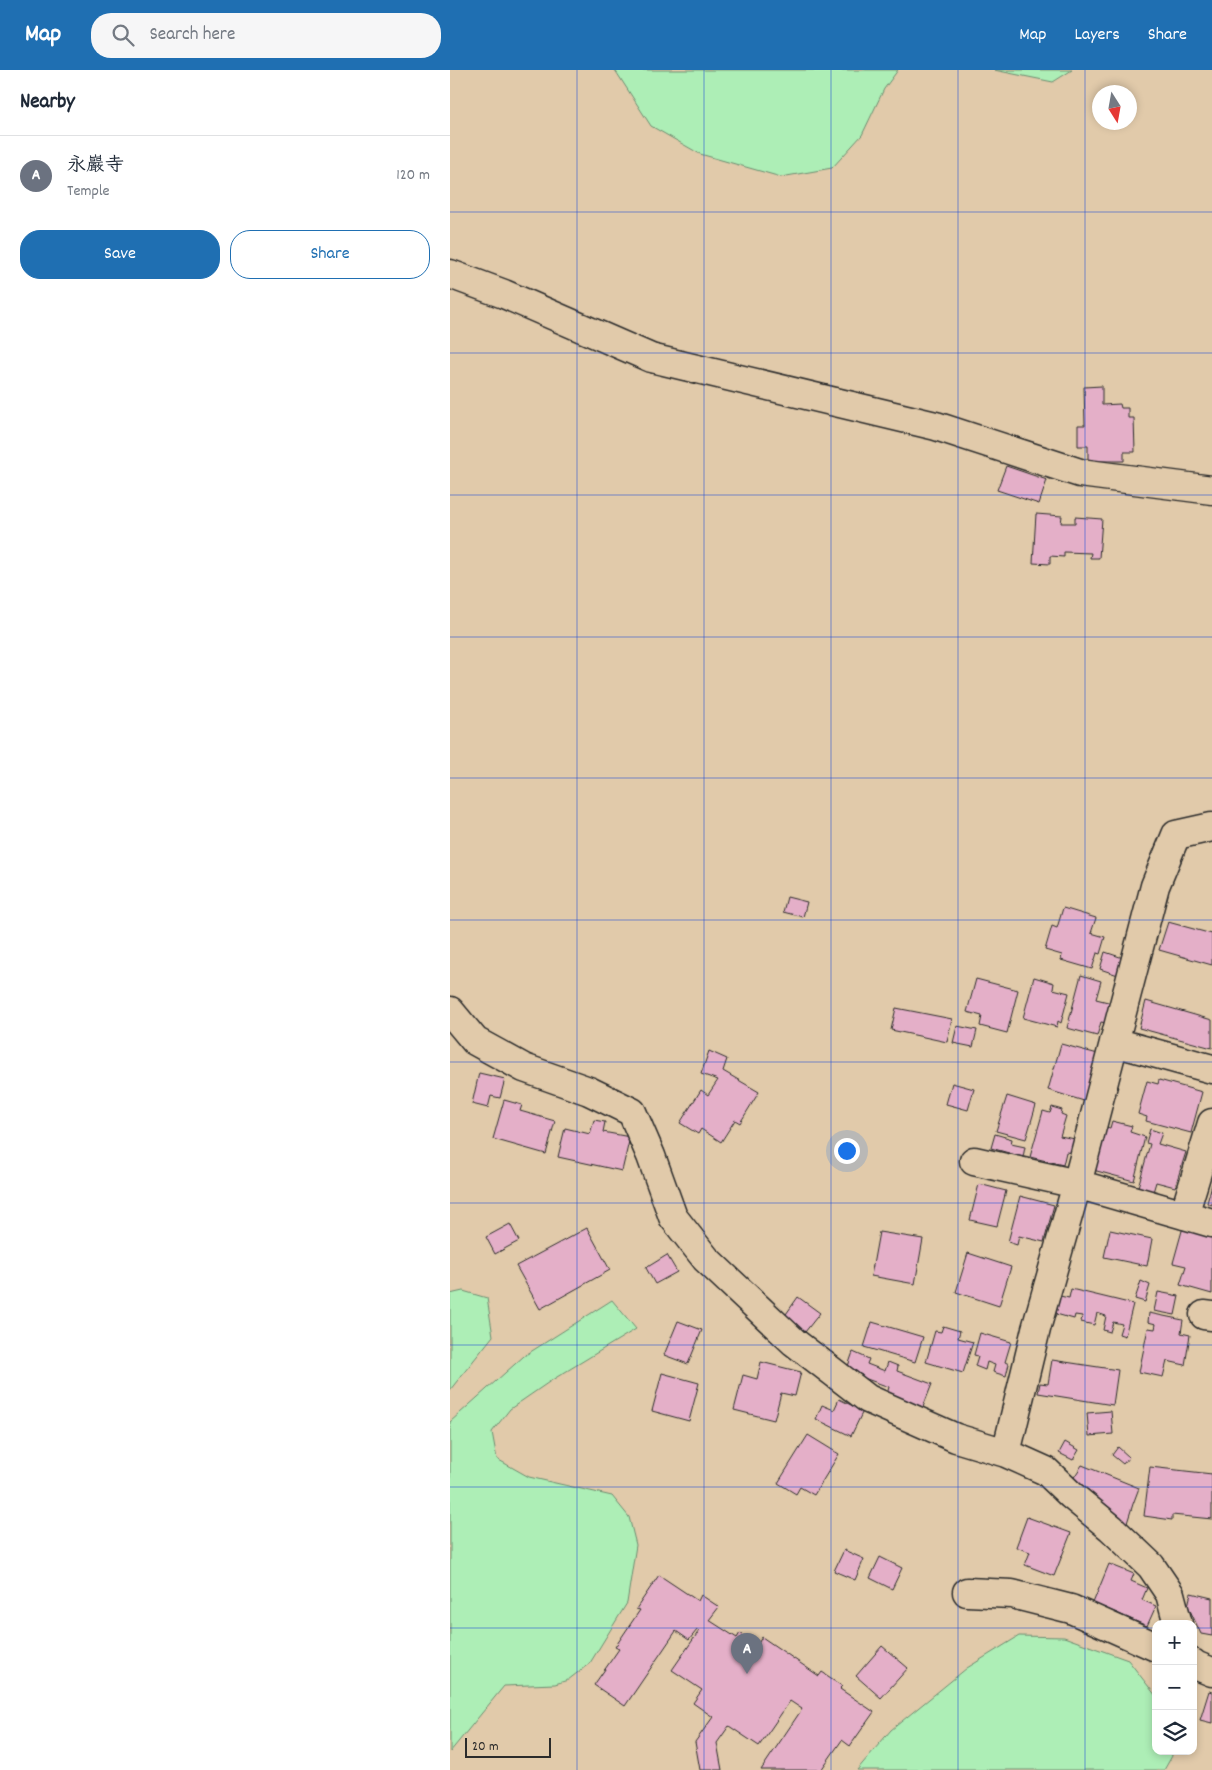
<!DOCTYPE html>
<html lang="en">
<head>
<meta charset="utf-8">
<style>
	body { margin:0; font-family:Dekko,"Klee One",sans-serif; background:#f6f6f7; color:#1f2937 }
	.controls { position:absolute; right:15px; bottom:15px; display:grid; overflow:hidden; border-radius:10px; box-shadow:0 2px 8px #0003 }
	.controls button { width:45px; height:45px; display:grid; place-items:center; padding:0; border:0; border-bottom:1px solid #e0e1e3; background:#fff; color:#1f2937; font:25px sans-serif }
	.compass { position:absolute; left:642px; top:15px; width:45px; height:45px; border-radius:50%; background:#fff; box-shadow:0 2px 8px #0003; rotate:169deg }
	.scale { position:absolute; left:15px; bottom:12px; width:86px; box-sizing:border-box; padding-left:5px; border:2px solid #2b2b2b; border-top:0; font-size:14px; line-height:18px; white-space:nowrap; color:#2b2b2b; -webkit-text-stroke:4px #e1caaa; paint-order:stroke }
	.you { position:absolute; left:396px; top:1080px; width:18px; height:18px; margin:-12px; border:4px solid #fff; border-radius:50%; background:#1a73e8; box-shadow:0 0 0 8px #1a73e833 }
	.badge { display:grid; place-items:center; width:32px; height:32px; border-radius:50%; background:#1f6fb2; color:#fff; font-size:16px; font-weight:700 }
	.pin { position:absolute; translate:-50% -41px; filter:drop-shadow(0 1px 2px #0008) }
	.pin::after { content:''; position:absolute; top:26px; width:18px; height:15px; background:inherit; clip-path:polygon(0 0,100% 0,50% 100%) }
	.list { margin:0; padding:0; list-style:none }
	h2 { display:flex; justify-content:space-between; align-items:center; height:65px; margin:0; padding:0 20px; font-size:21px }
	h2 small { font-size:16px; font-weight:400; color:#747a83 }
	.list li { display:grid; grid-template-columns:32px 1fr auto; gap:15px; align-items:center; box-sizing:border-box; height:80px; padding:0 20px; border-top:1px solid #e0e1e3 }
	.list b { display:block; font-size:19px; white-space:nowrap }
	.list p { margin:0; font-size:16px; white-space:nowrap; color:#747a83 }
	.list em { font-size:16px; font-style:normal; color:#747a83 }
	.actions { display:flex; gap:10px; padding:15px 20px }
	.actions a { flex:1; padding:11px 0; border:1px solid #1f6fb2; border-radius:20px; text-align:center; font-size:18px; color:#1f6fb2 }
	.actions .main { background:#1f6fb2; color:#fff }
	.icon { flex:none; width:28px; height:28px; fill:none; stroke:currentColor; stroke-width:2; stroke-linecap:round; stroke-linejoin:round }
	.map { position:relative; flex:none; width:762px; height:1700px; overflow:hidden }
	header { display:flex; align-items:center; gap:30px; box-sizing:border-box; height:70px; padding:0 25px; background:#1f6fb2; color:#fff }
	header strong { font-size:24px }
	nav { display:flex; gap:28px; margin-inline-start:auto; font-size:18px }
	.search { width:350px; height:45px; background:#f6f6f7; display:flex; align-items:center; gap:12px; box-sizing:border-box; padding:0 18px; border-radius:20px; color:#747a83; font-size:19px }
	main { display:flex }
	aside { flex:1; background:#fff }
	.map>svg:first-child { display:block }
	.green { fill:#adeeb6; stroke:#6c8c70 }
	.building { fill:#e4afc8; stroke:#2b2b2b }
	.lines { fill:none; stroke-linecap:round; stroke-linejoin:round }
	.minor-casing { stroke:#2b2b2b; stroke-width:31 }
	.minor { stroke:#e1caaa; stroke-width:28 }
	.grid { fill:none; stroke:#1d4ed8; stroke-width:1; stroke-opacity:0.55 }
</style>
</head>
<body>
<header>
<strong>Map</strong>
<div class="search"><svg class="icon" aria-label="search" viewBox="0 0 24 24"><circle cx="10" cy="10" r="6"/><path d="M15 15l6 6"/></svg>Search here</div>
<nav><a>Map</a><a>Layers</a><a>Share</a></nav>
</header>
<main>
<aside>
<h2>Nearby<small></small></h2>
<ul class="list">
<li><span class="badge" style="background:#6b7280">A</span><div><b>永巖寺</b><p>Temple</p></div><em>120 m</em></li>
</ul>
<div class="actions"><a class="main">Save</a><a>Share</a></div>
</aside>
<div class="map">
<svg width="762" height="1700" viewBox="0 0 762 1700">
	<rect width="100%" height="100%" fill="#e1caaa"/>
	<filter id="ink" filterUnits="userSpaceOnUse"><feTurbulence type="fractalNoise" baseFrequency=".02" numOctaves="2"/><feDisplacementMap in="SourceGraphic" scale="10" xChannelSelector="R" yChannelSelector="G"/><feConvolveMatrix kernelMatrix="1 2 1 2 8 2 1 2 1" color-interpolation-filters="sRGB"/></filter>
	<g filter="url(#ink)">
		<path class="green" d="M165,0h283l-14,19 -22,46 -30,33 -51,9 -81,-23 -49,-28z
			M544,0h78l-19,12z
			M13,1221l24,7 6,38 -43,54v-96z
			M162,1230l24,29 -84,51 -42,29 -18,23 5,27 32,18 83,19 17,21 7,28 -9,58 -37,60 -22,17 -13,4 -51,2 -54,66v-330l74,-66z
			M569,1566l45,1 64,23 28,36v55h15l1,5 -8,14h-307l34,-40 76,-62z"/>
		<path class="building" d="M652,316v19l18,-1 1,4h7v10h6l1,34h-11v9h-36v-15h-10v-21h7l-1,-38z
			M556,396l41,14 -8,24 -42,-14z
			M586,444l26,2 -1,7h14v-6l27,2 -3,39h-9l1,-5 -27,-1v5l-14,-1v8l-17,-1z
			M337,827l20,5 -4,15 -20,-5z
			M613,838l33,10 -5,15 14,4 -5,17 -3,-1 -5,16 -31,-9 1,-5 -17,-5 7,-24 5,2z
			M718,852l44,12v31l-53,-15z
			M655,882l21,7 -5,17 -21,-7z
			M631,905l20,6 -5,18 16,4 -6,20 -5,-1 -4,14 -30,-8z
			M584,907l20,6 -1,6 16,4 -8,30 -3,-2 -1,6 -34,-9z
			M526,909l42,11 -11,43 -27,-7 2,-10 -15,-4z
			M696,931l66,19v28l-73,-20z
			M446,938l56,11 -5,23 -56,-12z
			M507,956l20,4 -4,17 -20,-4z
			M611,974l37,10 -14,47 -36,-11z
			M259,981l18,8 -4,12 36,21 -19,31 -5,-3 -14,22 -20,-13 -3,5 -18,-11 21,-33 7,5 10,-15 -17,-6z
			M29,1003l26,6 -5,19 -9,-2 -3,12 -16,-4z
			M709,1010l43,12 -11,41 -45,-12 1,-4 -9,-3 9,-33 11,3z
			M502,1013l22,6 -6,21 -22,-6z
			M557,1026l29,9 -10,34 -30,-8z
			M54,1030l18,5 -2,6 35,10 -9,33 -53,-15z
			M602,1037l10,3 -1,4 5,2 -6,20 15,3 -4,14 -5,-1 -3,13 -33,-8 13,-46 7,2z
			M144,1050l11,2 -2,10 27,5 -8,34 -64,-14 7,-29 25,6z
			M662,1051l20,5 -2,6 15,5 -11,44 -41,-11 12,-43 5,1z
			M700,1059l12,4 -4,11 28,8 -11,35 -19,-5 -3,10 -15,-5 12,-43 -4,-1z
			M545,1064l17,5 -1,5 14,3 -2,10 -32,-9z
			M529,1114l27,7 -9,35 -27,-6z
			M762,1114v21l-5,-2z
			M570,1126l34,9 -10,37 -25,-6 -2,9 -9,-3z
			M60,1154l9,17 -24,13 -9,-17z
			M733,1157l29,7v60l-32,-9 6,-19 -13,-3z
			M137,1158l23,42 -70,39 -24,-43z
			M660,1160l42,9 -5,27 -43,-9z
			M429,1162l44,7 -8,45 -44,-8z
			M518,1183l43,14 -12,39 -43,-14z
			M217,1185l10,17 -22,12 -9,-16z
			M691,1211l9,4 -5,17 -10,-3z
			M621,1219l62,15 -8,32 -6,-2 3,-10 -9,-2 -3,10 -7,-2 3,-14 -9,-3 -3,12 -13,-3 1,-6 -7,-1 -1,4 -18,-5 4,-18 9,2z
			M708,1222l21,4 -4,19 -21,-4z
			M348,1227l22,16 -15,19 -21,-15z
			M699,1243l34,7 -2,13 9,2 -5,30 -18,-4 -4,16 -24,-5 9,-44 7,1 1,-5 -8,-2z
			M228,1251l24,9 -14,34 -24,-9z
			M422,1252l51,15 -8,25 -51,-15z
			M493,1256l17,5 -2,7 15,4 -10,31 -37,-11 9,-31 6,1z
			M530,1263l31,9 -6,20 4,2 -3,12 -13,-4 2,-7 -8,-3 -2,8 -10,-4 3,-10 -4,-1z
			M403,1282l16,7 -2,5 18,7 3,-9 10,4 -1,5 35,13 -9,23 -36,-13 2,-7 -28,-10 1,-2 -15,-6z
			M602,1290l66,10 -5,35 -75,-12 2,-10 8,1z
			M311,1292l40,10 -6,24 -14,-3 -7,27 -40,-10 9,-35 14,4z
			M212,1303l37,10 -10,38 -37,-10z
			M389,1329l24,12 -12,25 -35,-17 6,-14 12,5z
			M661,1341l2,23 -24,2 -2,-23z
			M358,1365l31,19 -25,41 -14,-8 -4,7 -18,-11z
			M615,1372l14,8 -6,10 -14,-7z
			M668,1377l11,10 -6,7 -11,-9z
			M632,1395l57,23 -6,16 -6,19 -54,-44z
			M700,1397l62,7v45l-40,-4v5l-28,-4z
			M577,1447l44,16 -17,43 -29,-11 5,-13 -14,-5z
			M394,1480l20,9 -9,21 -21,-9z
			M430,1487l22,11 -10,21 -22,-11z
			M659,1494l25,10 -3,7 16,7 -5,12 14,6 -9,20 -54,-23z
			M209,1505l39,26 3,-6 18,12 -10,13 28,18 3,-5 17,12 5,-8 57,39 3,-4 21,14 -3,3 34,23 -24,34 -8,-6 -21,30h-60l41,-61 -12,-8 -31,45 -30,-20 -12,17 5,27h-22l-5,-28 18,-25 -20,-14 9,-13 -30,-20 27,-39 -2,-1 -8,10 -13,-9 -51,75 -31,-21 25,-36 -4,-2 25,-37 -4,-1z
			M741,1523l21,5v38l-11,-2 -13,-28z
			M432,1576l26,22 -27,30 -25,-22z
			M759,1621l3,1v31l-12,-3z"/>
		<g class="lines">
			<defs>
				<path id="minor" d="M0,204l54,20 147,64 285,68 144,47 132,17
					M0,941l25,30 49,27 65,23 43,21 19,44 22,61 33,42 88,83 74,57 88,39 50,15 40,18 25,24 40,33 40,38 19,28 8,30
					M664,972l98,27
					M524,1091l103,23 135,39
					M734,1145l28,-92
					M754,1245l8,1
					M556,1383l30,-124 41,-145 78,-298 21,-51 36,-8
					M517,1522l45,2 59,15 85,38
					M743,1593l2,2 17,7"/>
			</defs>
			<use href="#minor" class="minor-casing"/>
			<use href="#minor" class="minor"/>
		</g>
	</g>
	<path class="grid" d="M127,0v1700M254,0v1700M381,0v1700M508,0v1700M635,0v1700M0,142h762M0,283h762M0,425h762M0,567h762M0,708h762M0,850h762M0,992h762M0,1133h762M0,1275h762M0,1417h762M0,1558h706M743,1558h19"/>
</svg>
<div class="controls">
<button>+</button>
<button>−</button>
<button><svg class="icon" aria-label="layers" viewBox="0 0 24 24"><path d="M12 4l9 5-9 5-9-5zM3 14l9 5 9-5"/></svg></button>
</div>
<svg class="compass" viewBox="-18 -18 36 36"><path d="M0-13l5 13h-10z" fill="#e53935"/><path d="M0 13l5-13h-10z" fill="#747a83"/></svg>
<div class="scale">20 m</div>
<div class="you"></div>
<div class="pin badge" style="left:297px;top:1604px;background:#6b7280">A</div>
</div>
</main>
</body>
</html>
